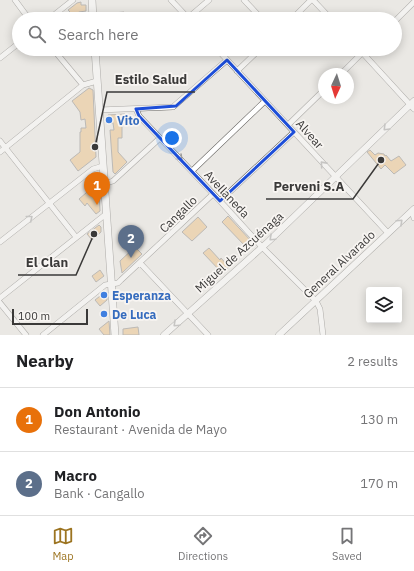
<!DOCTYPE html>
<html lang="en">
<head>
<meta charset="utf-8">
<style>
	body { margin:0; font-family:"IBM Plex Sans",sans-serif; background:#f2f2f2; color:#202124 }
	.controls { position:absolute; right:12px; bottom:12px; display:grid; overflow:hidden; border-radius:4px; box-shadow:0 2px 10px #0003 }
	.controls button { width:36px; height:36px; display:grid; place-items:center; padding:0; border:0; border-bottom:1px solid #e0e0e0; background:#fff; color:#202124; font:20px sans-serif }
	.compass { position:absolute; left:318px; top:68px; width:36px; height:36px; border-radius:50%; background:#fff; box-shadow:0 2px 10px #0003; rotate:184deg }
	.scale { position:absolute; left:12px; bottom:10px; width:76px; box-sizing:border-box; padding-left:4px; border:2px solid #3a3938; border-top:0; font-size:11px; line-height:14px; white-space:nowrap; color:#3a3938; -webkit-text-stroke:3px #f8f5f2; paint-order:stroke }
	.you { position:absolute; left:172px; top:138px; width:14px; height:14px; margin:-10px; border:3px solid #fff; border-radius:50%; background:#1a73e8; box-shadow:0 0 0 6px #1a73e833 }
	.badge { display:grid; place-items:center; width:26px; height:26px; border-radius:50%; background:#9c7421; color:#fff; font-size:13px; font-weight:700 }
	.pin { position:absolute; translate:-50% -33px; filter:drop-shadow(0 1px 2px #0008) }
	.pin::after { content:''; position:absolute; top:21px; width:14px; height:12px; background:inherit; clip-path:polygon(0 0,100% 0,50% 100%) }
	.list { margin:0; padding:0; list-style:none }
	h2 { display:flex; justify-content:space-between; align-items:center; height:52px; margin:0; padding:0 16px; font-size:17px }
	h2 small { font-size:13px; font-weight:400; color:#757577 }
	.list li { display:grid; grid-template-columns:26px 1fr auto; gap:12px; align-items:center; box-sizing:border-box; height:64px; padding:0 16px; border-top:1px solid #e0e0e0 }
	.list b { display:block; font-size:15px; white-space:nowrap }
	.list p { margin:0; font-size:13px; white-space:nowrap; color:#757577 }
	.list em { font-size:13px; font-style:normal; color:#757577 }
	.icon { flex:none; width:22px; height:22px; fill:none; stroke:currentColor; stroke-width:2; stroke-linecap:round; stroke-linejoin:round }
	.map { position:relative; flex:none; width:414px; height:335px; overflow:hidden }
	.search { position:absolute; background:#fff; box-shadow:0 2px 10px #0003; left:12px; right:12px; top:12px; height:44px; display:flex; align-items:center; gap:10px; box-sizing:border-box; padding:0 14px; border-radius:22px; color:#757577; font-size:15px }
	.sheet { height:180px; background:#fff }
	nav { display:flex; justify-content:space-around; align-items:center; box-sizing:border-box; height:56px; border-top:1px solid #e0e0e0; background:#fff; font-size:11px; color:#757577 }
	nav a { display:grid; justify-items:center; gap:2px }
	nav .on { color:#9c7421 }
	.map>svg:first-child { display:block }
	.building { fill:#edbe7e; stroke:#84817e }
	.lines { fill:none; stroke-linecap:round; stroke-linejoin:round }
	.minor-casing { stroke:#64625f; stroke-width:6 }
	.tertiary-casing { stroke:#64625f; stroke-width:7 }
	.secondary-casing { stroke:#64625f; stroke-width:8 }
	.minor { stroke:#fff; stroke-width:5 }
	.tertiary { stroke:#fff; stroke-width:6 }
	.secondary { stroke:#fff; stroke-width:7 }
	.oneway { stroke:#9c9c9c }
	.marked { fill:none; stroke:#1d4ed8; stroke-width:3; stroke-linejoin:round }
	.shop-dot { fill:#3f7fe0; stroke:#f8f5f2; stroke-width:1.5 }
	.labels { text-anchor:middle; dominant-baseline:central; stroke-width:3.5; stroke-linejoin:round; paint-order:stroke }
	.shop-label { font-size:12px; font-weight:bold; fill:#366cbe; stroke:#f8f5f2; text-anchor:start }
	.street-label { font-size:12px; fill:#3a3938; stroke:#f8f5f2 }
	.leader { fill:none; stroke:#3a3938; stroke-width:1.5 }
	.callout-dot { fill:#3a3938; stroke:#f8f5f2; stroke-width:1.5 }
	.callout-label { font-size:13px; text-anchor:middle; font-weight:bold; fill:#3a3938; stroke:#f8f5f2; stroke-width:3.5; stroke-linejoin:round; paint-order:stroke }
</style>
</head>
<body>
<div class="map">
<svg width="414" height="335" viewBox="0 0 414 335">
	<rect width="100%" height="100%" fill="#eae8e4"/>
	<path class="building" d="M81,2v3h5v6l-7,1 -5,4 -6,-6 9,-7z
		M124,12l2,7h-22v-5z
		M89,88l4,2 3,67 -18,14 -8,-11 10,-8v-20h1v-4h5l-1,-9 -4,1 -1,-8 -8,-11z
		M125,114v8h-3v16h-4v14l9,10 -12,12 -2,-2 -3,-42h4l-1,-7h-5v-8z
		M370,150l5,5 3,-2 6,1 1,2 1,-1 5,6 8,-5 7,9 -12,9 -9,-9 -4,4 -14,-17z
		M93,187l6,6 1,18 -4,3 -9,-11 -2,3 -6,-7z
		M228,216l24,26 -6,5 -24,-25z
		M198,217l9,10 -15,14 -10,-9z
		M99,225l2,2v5l-9,8 -5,-6z
		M135,247l7,7 -20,19 -2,-12z
		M209,248l11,12 1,-2 8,9 -7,6 -19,-20z
		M100,270l4,6 -8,6 -4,-6z
		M104,293l3,1v6l-7,6 -5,-6z
		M109,321l1,14h-6l-5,-6z
		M138,327l1,8h-16v-6z"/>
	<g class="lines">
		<defs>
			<path id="minor" d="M15,0l14,19
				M171,0l18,19
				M244,0l18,19
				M313,0l18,19
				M188,18l21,-18
				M49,19l24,-19
				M292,19l19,-19
				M395,21l19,-19
				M53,49l30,36
				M217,49l171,184
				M359,49l55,60
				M0,58l19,-15
				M237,71l23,-22
				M341,74l25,-25
				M136,109l3,7 81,85 42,46 54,54 4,8 3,26
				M99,110l74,-3 54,-47
				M288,125l36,-35
				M0,141l76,96
				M0,152l83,-67 14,-4
				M192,171l73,-70
				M104,184l9,-3 47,-43
				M220,201l74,-69
				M412,211l2,7
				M0,242l93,-73 10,-3
				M141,264l67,71
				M0,298l106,-84
				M0,303l26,32
				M43,335l62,-50 13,-2 3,-3 92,-86"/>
			<path id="tertiary" d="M164,335l105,-94 145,-140
				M279,335l135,-126"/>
			<path id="secondary" d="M92,0l1,19
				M95,49l20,286"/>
		</defs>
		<use href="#minor" class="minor-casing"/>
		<use href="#tertiary" class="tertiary-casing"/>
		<use href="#secondary" class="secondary-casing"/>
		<use href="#minor" class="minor"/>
		<use href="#tertiary" class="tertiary"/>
		<use href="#secondary" class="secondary"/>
	</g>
	<defs><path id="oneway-chevron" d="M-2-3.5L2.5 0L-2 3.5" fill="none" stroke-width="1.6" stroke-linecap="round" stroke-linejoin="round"/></defs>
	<g class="oneway">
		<use href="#oneway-chevron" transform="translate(386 128) rotate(135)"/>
		<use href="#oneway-chevron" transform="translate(180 158) rotate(45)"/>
		<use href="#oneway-chevron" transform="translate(323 164) rotate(-132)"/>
		<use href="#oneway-chevron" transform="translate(30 218) rotate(-39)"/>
		<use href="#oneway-chevron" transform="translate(400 222) rotate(-43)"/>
		<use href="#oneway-chevron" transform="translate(272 238) rotate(137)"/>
		<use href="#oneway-chevron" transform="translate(176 324) rotate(137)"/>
	</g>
	<path d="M0 0H414V335H0ZM227,60l67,72 -74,69 -81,-85 -3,-7 40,-3z" fill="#eae8e4" fill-opacity=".55" fill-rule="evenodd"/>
	<path class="marked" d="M227,60l67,72 -74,69 -81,-85 -3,-7 40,-3z"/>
	<g class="shop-dot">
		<circle cx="109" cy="120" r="4"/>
		<circle cx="104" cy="295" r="4"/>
		<circle cx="104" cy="314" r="4"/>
	</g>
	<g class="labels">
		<g class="shop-label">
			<text x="117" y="120">Vito</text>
			<text x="112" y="295">Esperanza</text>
			<text x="112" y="314">De Luca</text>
		</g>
		<g class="street-label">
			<text transform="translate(310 134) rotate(48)">Alvear</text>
			<text transform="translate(227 194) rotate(47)">Avellaneda</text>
			<text transform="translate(178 214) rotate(-44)">Cangallo</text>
			<text transform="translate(239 252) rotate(-42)">Miguel de Azcuénaga</text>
			<text transform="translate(339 264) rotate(-43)">General Alvarado</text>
		</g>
	</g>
	<path class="leader" d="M95 147L107 92H195M381 160L353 199H266M94 234L76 275H18"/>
	<g class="callout-dot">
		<circle cx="95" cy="147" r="4"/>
		<circle cx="381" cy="160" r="4"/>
		<circle cx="94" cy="234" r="4"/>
	</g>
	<g class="callout-label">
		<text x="151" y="84">Estilo Salud</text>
		<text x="309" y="191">Perveni S.A</text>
		<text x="47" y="267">El Clan</text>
	</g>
</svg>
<div class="controls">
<button><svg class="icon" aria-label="layers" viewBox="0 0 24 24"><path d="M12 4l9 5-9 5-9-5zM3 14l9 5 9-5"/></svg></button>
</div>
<svg class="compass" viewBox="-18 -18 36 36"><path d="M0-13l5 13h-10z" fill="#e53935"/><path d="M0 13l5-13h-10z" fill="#757577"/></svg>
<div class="scale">100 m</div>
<div class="you"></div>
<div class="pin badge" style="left:97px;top:205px;background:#e8710a">1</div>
<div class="pin badge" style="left:131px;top:258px;background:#5c6f8a">2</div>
<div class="search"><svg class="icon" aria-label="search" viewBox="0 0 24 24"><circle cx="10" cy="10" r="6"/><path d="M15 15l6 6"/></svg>Search here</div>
</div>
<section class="sheet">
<h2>Nearby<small>2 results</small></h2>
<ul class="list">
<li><span class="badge" style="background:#e8710a">1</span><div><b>Don Antonio</b><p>Restaurant · Avenida de Mayo</p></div><em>130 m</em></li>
<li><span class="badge" style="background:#5c6f8a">2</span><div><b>Macro</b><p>Bank · Cangallo</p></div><em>170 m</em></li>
</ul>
</section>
<nav>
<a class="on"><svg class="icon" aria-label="map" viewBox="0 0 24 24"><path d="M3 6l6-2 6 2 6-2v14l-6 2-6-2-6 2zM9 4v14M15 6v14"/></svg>Map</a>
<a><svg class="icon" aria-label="directions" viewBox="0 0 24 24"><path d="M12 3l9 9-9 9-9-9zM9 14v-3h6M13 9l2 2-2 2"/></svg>Directions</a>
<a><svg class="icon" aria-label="saved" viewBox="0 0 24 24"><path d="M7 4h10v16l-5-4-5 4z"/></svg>Saved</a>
</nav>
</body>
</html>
